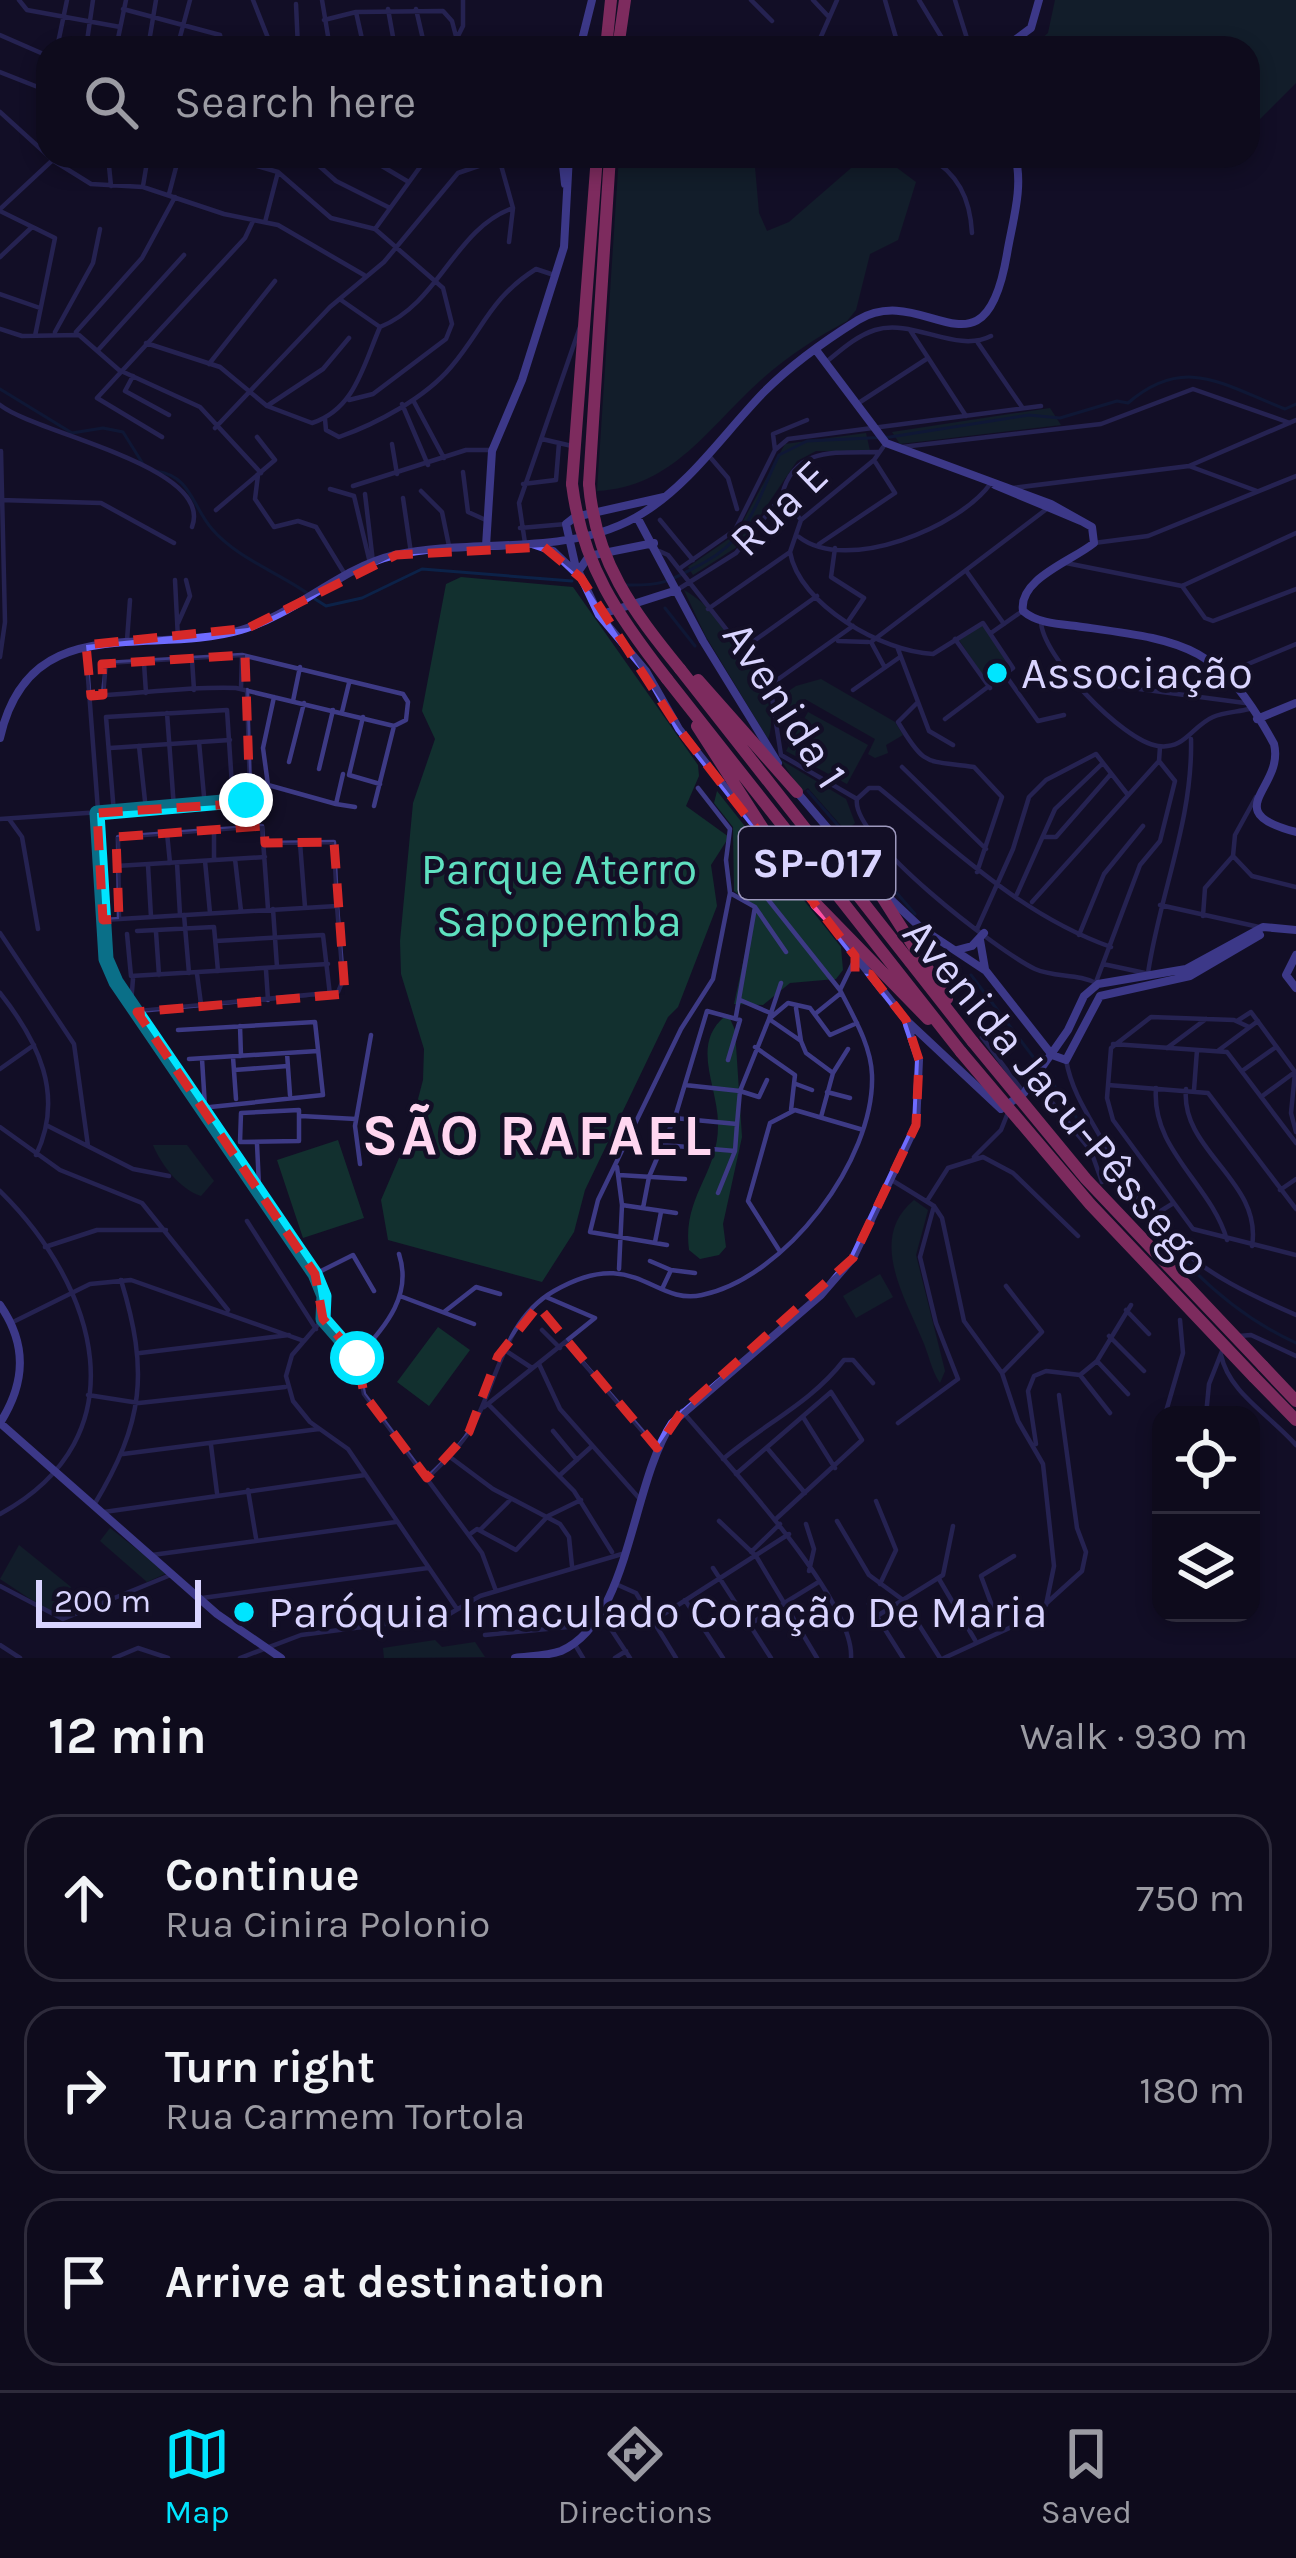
<!DOCTYPE html>
<html lang="en">
<head>
<meta charset="utf-8">
<style>
	body { margin:0; font-family:Karla,sans-serif; background:#1c1929; color:#f1f3f6 }
	.controls { position:absolute; right:36px; bottom:36px; display:grid; overflow:hidden; border-radius:24px; box-shadow:0 6px 18px #0003 }
	.controls button { width:108px; height:108px; display:grid; place-items:center; padding:0; border:0; border-bottom:3px solid #2e2b3b; background:#0e0b1c; color:#f1f3f6; font:60px sans-serif }
	.scale { position:absolute; left:36px; bottom:30px; width:165px; box-sizing:border-box; padding-left:12px; border:6px solid #d9d4ff; border-top:0; font-size:33px; line-height:42px; white-space:nowrap; color:#d9d4ff; -webkit-text-stroke:9px #130f26; paint-order:stroke }
	.stop { position:absolute; width:36px; height:36px; margin:-27px; border:9px solid #00e5ff; border-radius:50%; background:#fff }
	.stop.end { background:#00e5ff; border-color:#fff; box-shadow:0 3px 12px #0008 }
	.list { margin:0; padding:0; list-style:none }
	h2 { display:flex; justify-content:space-between; align-items:center; height:156px; margin:0; padding:0 48px; font-size:51px }
	h2 small { font-size:39px; font-weight:400; color:#9b9ba3 }
	.list li { display:grid; grid-template-columns:78px 1fr auto; gap:36px; align-items:center; box-sizing:border-box; height:168px; margin:0 24px 24px; padding:0 24px; border:3px solid #2e2b3b; border-radius:36px }
	.list b { display:block; font-size:45px; white-space:nowrap }
	.list p { margin:0; font-size:39px; white-space:nowrap; color:#9b9ba3 }
	.list em { font-size:39px; font-style:normal; color:#9b9ba3 }
	.icon { flex:none; width:66px; height:66px; fill:none; stroke:currentColor; stroke-width:2; stroke-linecap:round; stroke-linejoin:round }
	.map { position:relative; flex:none; width:1296px; height:1658px; overflow:hidden }
	.search { position:absolute; background:#0e0b1c; box-shadow:0 6px 18px #0003; left:36px; right:36px; top:36px; height:132px; display:flex; align-items:center; gap:30px; box-sizing:border-box; padding:0 42px; border-radius:36px; color:#9b9ba3; font-size:45px }
	.sheet { height:732px; background:#0e0b1c }
	nav { display:flex; justify-content:space-around; align-items:center; box-sizing:border-box; height:168px; border-top:3px solid #2e2b3b; background:#0e0b1c; font-size:33px; color:#9b9ba3 }
	nav a { display:grid; justify-items:center; gap:6px }
	nav .on { color:#00e5ff }
	.map>svg:first-child { display:block }
	.green { fill:#12302f }
	.lines { fill:none; stroke-linecap:round; stroke-linejoin:round }
	.stream { stroke:#0c2248; stroke-width:3 }
	.street { stroke:#3d3a85; stroke-width:4.5 }
	.secondary { stroke:#6f6bff; stroke-width:8 }
	.highway { stroke:#ff4fa3; stroke-width:12 }
	.highway-bridge { stroke:#ff4fa3; stroke-width:12 }
	.route { stroke:#00e5ff; stroke-width:15 }
	.marked { fill:none; stroke:#d62828; stroke-width:9; stroke-dasharray:24 15; stroke-linejoin:round }
	.poi-dot { fill:#00e5ff; stroke:#130f26; stroke-width:4.5 }
	.labels { text-anchor:middle; dominant-baseline:central; stroke-width:9; stroke-linejoin:round; paint-order:stroke }
	.shield { fill:#130f26; stroke:#9e99be; stroke-width:3 }
	.shield-label { font-size:42px; font-weight:bold; fill:#d9d4ff }
	.street-label { font-size:45px; fill:#d9d4ff; stroke:#130f26 }
	.poi-label { font-size:45px; fill:#d9d4ff; stroke:#130f26; text-anchor:start }
	.park-label { font-size:45px; fill:#5fe0c0; stroke:#130f26 }
	.district-label { font-size:57px; font-weight:bold; letter-spacing:3px; fill:#ffd6f0; stroke:#130f26 }
</style>
</head>
<body>
<div class="map">
<svg width="1296" height="1658" viewBox="0 0 1296 1658">
	<rect width="100%" height="100%" fill="#130f26"/>
	<path class="green" d="M1055,0h241v83l-48,48v-83h-217l17,-15z
		M619,156h92l-2,8 11,-8h34l5,57 8,18 22,-9 76,-66h16l35,26 -18,58 -28,14 -14,56 -9,11c-30,16 -59,35 -85,58 -53,47 -88,108 -165,112z
		M1050,408l11,17 -161,19 -8,-12z
		M866,433l4,18h-54l-19,10 -57,84 -47,30 -5,-8 48,-33 49,-90z
		M461,577l112,10 125,178 1,11 -13,30 43,31 -18,28 6,41 -39,101 -10,10 -83,173 -11,42 -32,50 -154,-42 -7,-40 27,-63 15,-57 1,-31 -23,-75 -1,-33 13,-138 22,-64 -13,-28 24,-127z
		M684,590c35,18 102,106 84,149l-63,-104z
		M983,624l29,43 -24,16 -29,-43z
		M821,679l74,43 8,13 -17,10 2,8 -13,5 -7,-4 7,-15 -70,-40 -21,13 -4,-3v-12l16,-11z
		M808,712l60,33 -21,39 -61,-33z
		M781,760l65,39 9,24 -9,8 -38,-43 -6,4z
		M717,791l124,156 2,23 -7,9 -46,4 -27,22 -29,-1 21,-97 -21,-16 -1,-64 -19,-24z
		M728,1014l7,16 7,107 -19,87 3,23 -7,8 -19,4 -11,-9c-7,-53 29,-76 29,-124 1,-40 -30,-83 10,-112z
		M338,1140l26,78 -61,20 -26,-78z
		M153,1145h34l27,36 -13,15c-21,-7 -39,-30 -48,-51z
		M914,1200l14,10 -12,45 29,116 -5,12c-9,-13 -11,-29 -18,-44 -18,-44 -54,-101 -8,-139z
		M880,1274l13,23 -37,21 -13,-22z
		M438,1327l32,23 -41,56 -32,-24z
		M110,1528l57,45 -20,9 -47,-41z
		M19,1545l52,42 -18,27 -53,-35z
		M435,1640l7,7 33,-5 10,15 -101,1 -1,-10z"/>
	<g class="lines">
		<path class="stream" d="M0,389l72,44 31,-5 20,4 20,32
			M156,471c35,5 36,35 56,58 25,29 65,43 95,64
			M625,585c41,1 46,-5 80,-23 46,-25 52,-63 74,-107l28,-14 83,-4 139,-22 31,3 57,-17 11,2c57,-49 95,-18 157,6l11,-5
			M315,599l11,7 36,-8 60,-29 150,12
			M665,608l30,38
			M808,791l107,123
			M971,975l66,87
			M1051,1081c71,99 129,209 245,262"/>
		<path class="street" d="M19,0l8,10 93,17
			M253,0l19,48
			M322,0l8,48
			M751,0l21,21
			M813,0l15,16
			M885,0l14,48
			M919,0l29,48
			M955,0l15,48
			M296,4l2,44
			M123,9l97,26 3,13
			M388,9l7,39
			M416,9l9,39
			M356,12l8,36
			M324,20l32,-8 87,-1 9,10 7,27
			M0,35l48,21
			M457,38l6,-12v-26
			M820,38l11,10
			M57,48l10,-48
			M86,48l7,-48
			M116,48l10,-48
			M148,48l8,-48
			M177,48l13,-48
			M816,48l21,-48
			M0,72l48,19
			M0,112l54,49 37,23 52,3 81,27 54,11 86,50
			M108,156l3,30
			M221,156l57,16 53,46 44,11 68,59 9,36 -6,15 -73,55 -24,6
			M308,156l28,25 54,27
			M365,156l42,25
			M927,156c31,17 43,42 45,77
			M985,156l7,6
			M499,158l14,50 -4,34
			M143,186l5,-30
			M169,194l10,-38
			M0,209l57,-53
			M0,211l55,27 -20,98
			M265,222l13,-50
			M375,229l53,-73
			M0,257l32,-30
			M0,294l40,14
			M341,300l39,27
			M380,327c60,-24 74,-98 133,-119
			M0,329l22,7 57,-1 40,35 81,37 61,66
			M910,330l56,86
			M55,332l38,-69 7,-34
			M76,332l66,-74 33,-61
			M146,343l74,24 47,39 45,17c43,-14 51,-57 68,-96
			M978,343l44,64
			M99,349l85,-94
			M825,363c15,-12 31,-27 50,-33 38,-12 81,24 116,6
			M209,364l66,-83
			M133,376l-8,15 44,24
			M413,400l31,58
			M402,404l26,61
			M857,404l71,-46
			M0,405c36,29 215,61 192,122
			M267,406l56,-37 26,-31
			M325,419l1,11 13,7c37,-13 86,-39 112,-70 33,-39 39,-69 85,-98l18,6
			M215,428l115,-121 54,-45 74,-89 50,-17
			M162,437l-65,-39 148,-160 8,-17
			M542,439l30,7
			M392,444l5,30
			M902,447l199,-23 92,-35 97,34
			M775,450l-2,-16 34,-14
			M710,457l18,21 9,31
			M1189,466l68,25
			M463,472l5,40 20,9
			M258,475l-3,24 19,28 24,-6 18,6 30,49
			M523,484l33,-4 3,-37
			M353,486l113,-36h25
			M1013,488l176,-22 107,-46
			M330,489l24,7 16,67
			M421,491l21,21 7,34
			M365,494l8,68
			M403,498l8,55
			M0,500l101,3 73,40
			M216,510l59,-50 -18,-23
			M660,520l33,40
			M801,520l-19,-25c12,-49 54,-42 96,-43
			M520,528l46,-4
			M799,537c48,37 161,-10 192,-54
			M525,543l-6,-40 61,-176
			M1094,543l54,-7 148,-60
			M819,544l76,-51 -21,-33
			M835,548l-4,29 33,21 -15,22
			M659,551l9,4 102,130 11,70 76,44
			M790,552c9,53 93,100 143,102l50,-31 30,45 -68,51
			M1066,563l116,23 114,-53
			M679,569l56,-39 40,-80 13,-11 253,-33
			M967,572l37,52
			M175,580l3,59
			M1182,586l23,32 8,3 83,-32
			M677,590l59,-37 46,-57
			M708,609l82,-57 11,-32 73,-60 12,-17
			M1041,621c0,34 81,120 117,125 27,4 34,-20 55,-29 11,-5 25,-5 36,-8
			M178,623l12,-27 -4,-16
			M991,633l30,-21
			M955,639l35,49
			M127,640l3,-40
			M838,641l30,1
			M871,642l177,-134
			M871,642l13,24
			M744,648l73,-52
			M898,649l31,82 24,14
			M86,651l24,319 210,313 3,36 -31,36 -6,21 7,25 17,21 38,27 109,160
			M0,657l5,-35 -4,-171
			M192,659l2,31
			M144,663l2,30
			M1224,674l72,-30
			M1006,676l32,45 26,-6
			M1079,681l166,22
			M770,685l83,-59
			M241,689l1,-34
			M853,690l47,-33
			M91,696c48,-2 97,-10 145,-8l158,38 12,-6 2,-18 -5,-8 -161,-39 -136,8 -3,32
			M274,697l-11,51 5,37 68,19 7,-30
			M293,701l7,-34
			M917,703l-19,19c27,46 28,38 76,45l28,30 -25,75
			M342,712l7,-29
			M167,713l7,95
			M363,717l-14,58 31,9
			M199,742l6,65
			M139,746l7,64
			M110,748l120,-8
			M289,762l15,-59
			M902,767l84,82
			M319,769l14,-59
			M698,788l32,41 -4,31 4,33 25,14 -19,109
			M1256,797l-21,38 -2,21 19,20 44,11
			M857,799c-7,39 142,153 178,170 20,9 43,4 63,15
			M857,799l12,-11h10c73,59 141,127 232,159
			M336,804l19,3
			M374,806l20,-80
			M114,813l-8,-96 121,-7 6,91
			M0,819l244,-17 6,-12 -3,-100
			M9,819l13,18 16,92
			M167,833l3,30
			M1043,837h13l54,-62
			M266,843l68,-1 3,64
			M300,843l5,64
			M235,859l6,52
			M214,860v-29
			M205,861l5,52
			M177,863l3,52
			M148,865l3,52
			M116,866l149,-9
			M1017,894l38,-85 48,-46
			M745,898l6,-8 11,2 78,98
			M1032,902l127,-141 1,-14
			M1160,905l99,22
			M755,907l31,45
			M273,909l4,58
			M184,915l5,58
			M1203,916l2,-28 28,-32
			M119,919l-1,-82 144,-11 6,83
			M103,920l234,-14 6,74 -5,12 -199,19
			M977,929l36,-80 16,-52 17,-17 50,-26 32,41
			M137,931l77,-4 4,44
			M156,932l3,43
			M0,933l74,111 14,102
			M127,934l4,42 197,-12
			M1079,935l25,-61 39,-48
			M216,941l107,-6 7,60
			M1103,964l42,9
			M266,970l2,30
			M1148,973c12,-80 45,-153 43,-234
			M197,974l4,30
			M1096,982l44,-117 20,-24 15,-60 -16,-20
			M781,983l-12,36 19,-16 22,5 20,27 27,-12
			M0,993c38,48 65,102 36,162
			M740,1000l28,12
			M131,1003l2,-24
			M815,1014l26,-21
			M1237,1021l14,-9 44,60 -34,25
			M240,1026l1,30
			M1249,1027l-15,-7 -83,-3 -40,31 -4,50 6,22 80,109 103,26
			M178,1030l137,-8 8,73 -122,13
			M982,1037l42,56
			M801,1041l5,12 27,20
			M1113,1044l114,8 69,91
			M755,1047l40,28 -4,35
			M1167,1048l39,-29
			M1219,1050l39,-29
			M287,1053l3,42
			M233,1057l3,42
			M189,1059l129,-8
			M202,1059l3,48
			M1066,1060c6,33 23,56 39,85 55,99 88,125 191,170
			M0,1069l34,-24
			M234,1070l54,-4
			M1242,1071l34,-24
			M1295,1073l-4,40 5,19
			M767,1080l-8,17 -19,-6 29,-72 32,22 -5,-33
			M1034,1080l57,71 11,31
			M796,1084l16,6
			M685,1085l55,6 -3,33
			M1108,1085l100,8 88,116
			M1156,1088c-5,62 55,96 71,152
			M1186,1089c-6,62 77,92 66,157
			M1194,1090l3,-40
			M827,1092l23,6
			M299,1110v31l-59,1 1,-29z
			M301,1116l55,3
			M821,1117l12,-44 15,-24
			M674,1118l63,6 -2,27 -17,42
			M48,1126l85,43 36,7
			M0,1127l60,43 82,33 86,107
			M257,1144l2,42
			M664,1145l71,6
			M974,1157l27,-27 6,-15
			M360,1164l-5,-38 16,-91
			M617,1167l5,38 -3,64
			M619,1175l66,4
			M890,1179l44,27 8,12 22,103 38,52 16,48 25,43 11,102 -8,39
			M1280,1190l16,-11
			M0,1191c97,95 143,245 0,323
			M927,1201l21,-33 35,-11 30,16 65,63
			M622,1205l54,8
			M643,1208l6,-31 27,-63 31,-103 33,9 -12,40
			M1151,1217l21,-13
			M247,1221l69,108
			M655,1242l6,-30
			M667,1245l-77,-13 8,-32 83,-171 32,-50 17,-86
			M45,1247l52,-17h69
			M779,1250l-31,-49 22,-78 25,-13 65,19
			M650,1261l21,9 -8,17
			M671,1270l24,3
			M315,1274l38,-19 21,36
			M400,1296l74,28
			M1126,1310l23,24
			M444,1312l32,-25 24,7
			M323,1319l34,39 7,36 118,159 14,38
			M11,1323l79,-39 41,-4 173,61
			M542,1330l18,18
			M1109,1336l35,35
			M1239,1336l12,-1 45,21
			M566,1343l91,105
			M503,1349l29,19
			M140,1353l149,-18
			M1221,1355c8,38 49,60 75,90
			M357,1358c27,-31 56,-61 42,-104
			M1097,1361l31,33
			M539,1364l21,45 79,89
			M1002,1373l40,-41 -36,-46
			M1080,1375l30,38
			M88,1395l51,8 146,-16
			M490,1406l84,85 38,61
			M484,1407l111,-89 -49,-21
			M682,1411c41,48 173,189 169,247
			M1165,1415l18,-62 -3,-33
			M1206,1415l3,-31 13,-33
			M803,1417l32,51
			M898,1423l60,-44 -22,-56 -16,-66 14,-51
			M553,1431l24,29
			M1036,1444l-8,-53 6,-15 12,-5 34,4 17,-14 34,-56
			M211,1445l6,48
			M767,1448l38,45
			M123,1454l196,-25
			M450,1457l43,32 67,35 9,13 3,29
			M723,1459c42,-36 87,-55 121,-99h9l20,23
			M736,1474l95,-82 31,48 -85,78
			M560,1475l31,-28
			M427,1478c18,-17 36,-34 48,-56 23,-44 30,-103 79,-131 81,-47 99,15 148,4 83,-17 173,-135 170,-220 -1,-30 -19,-59 -32,-85l15,-31
			M248,1490l8,48
			M876,1501l20,49 -16,34
			M94,1505c50,-83 55,-133 27,-225
			M104,1512l261,-37
			M719,1521l37,35 61,102
			M837,1521l32,54 34,25 37,58
			M806,1524l8,25 -5,22
			M480,1530l30,-30
			M470,1534l7,-5 39,21 32,-34 33,-16
			M751,1552l29,-28
			M152,1555l244,-33
			M713,1568l58,90
			M939,1579l36,61
			M618,1585l18,8 40,65
			M0,1586l63,33 110,-45
			M202,1598l226,-30
			M685,1600l38,58
			M869,1604l34,54
			M601,1614l29,44
			M877,1616l66,-41 10,-49
			M653,1621l136,-87
			M750,1624l67,-41
			M1001,1630l-20,-54 33,-20
			M485,1635l104,-10
			M574,1643l9,15
			M0,1645l20,13
			M114,1658l24,-10 30,10
			M240,1658l61,-23 145,-19 34,-20 142,-42
			M615,1658l11,-7
			M944,1658l85,-39 53,-48 4,-19 -9,-24 -18,-133"/>
		<path class="secondary" d="M580,48l12,-48
			M1004,48l27,-20 8,-28
			M562,156l3,28
			M816,350l70,93 165,61 41,23 2,16c-22,18 -76,36 -71,68 14,12 34,13 53,15 106,15 142,15 198,118 11,44 -58,67 22,88
			M995,485l86,36
			M664,497l-89,20 -9,7 9,40 24,51 47,56 33,58 73,93
			M637,517l66,124 75,122
			M532,544l21,7 21,20
			M486,546l6,-95 30,-71 42,-133 5,-91
			M578,572l11,-16 65,-13
			M599,615l78,-25
			M1257,719l39,-16
			M0,738c29,-131 150,-81 241,-108 55,-16 98,-62 154,-75 80,-18 176,4 248,-42 48,-30 82,-81 121,-121 27,-27 62,-52 94,-72 67,-40 126,69 149,-66 5,-31 17,-67 8,-98
			M796,791l76,89
			M777,852l41,55
			M886,895l35,33 65,43 66,84
			M838,934l68,86 95,89 23,-16 44,-63 16,-34 14,-12 88,-15 77,-42 33,3
			M980,940l5,29
			M957,950l15,-4 12,-13
			M1296,955l-10,20 10,13
			M1052,1055l14,5 34,-64 90,-20 70,-41
			M0,1305c27,39 26,77 0,118
			M0,1423l217,191 64,44
			M515,1658c15,-2 32,-2 46,-7 69,-30 70,-167 111,-228l149,-128 32,-37 63,-133 3,-65 -12,-35"/>
		<path class="highway" d="M606,48l5,-48
			M618,48l7,-48
			M572,484l25,-328
			M589,484l21,-328
			M680,669l293,373
			M667,679l294,373
			M698,680l99,112
			M697,726l83,129
			M870,878l77,121
			M816,904l112,115
			M1263,1366l33,35
			M1254,1377l42,43"/>
		<path class="highway-bridge" d="M572,484c10,81 46,132 95,195
			M589,484c6,77 44,127 91,185
			M973,1042l113,137 177,187
			M961,1052l129,152 164,173"/>
	</g>
	<g class="lines">
		<path class="route" d="M246,800l-149,13 9,146 10,23 199,292 9,22 -1,23 34,39"/>
	</g>
	<path d="M0 0H1296V1658H0ZM544,547l37,31 98,151 176,227v17l15,1 36,46 13,40 -3,65 -63,133 -171,153 -25,37 -119,-142 -40,50 -29,76 -42,46 -63,-84 -7,-37 -34,-38 -8,-45 -178,-262 208,-18 -11,-152 -69,1 -1,-17 -148,11 3,82 -16,1 -6,-107 153,-10 -5,-148 -143,9 1,31 -12,1 -5,-51 162,-17 148,-73z" fill="#130f26" fill-opacity=".55" fill-rule="evenodd"/>
	<path class="marked" d="M544,547l37,31 98,151 176,227v17l15,1 36,46 13,40 -3,65 -63,133 -171,153 -25,37 -119,-142 -40,50 -29,76 -42,46 -63,-84 -7,-37 -34,-38 -8,-45 -178,-262 208,-18 -11,-152 -69,1 -1,-17 -148,11 3,82 -16,1 -6,-107 153,-10 -5,-148 -143,9 1,31 -12,1 -5,-51 162,-17 148,-73z"/>
	<g class="poi-dot">
		<circle cx="997" cy="673" r="12"/>
		<circle cx="244" cy="1612" r="12"/>
	</g>
	<g class="labels">
		<rect class="shield" x="739" y="827" width="156" height="72" rx="9"/>
		<g class="shield-label">
			<text x="817" y="863">SP-017</text>
		</g>
		<g class="street-label">
			<text transform="translate(779 508) rotate(-44)">Rua E</text>
			<text transform="translate(785 705) rotate(57)">Avenida 1</text>
			<text transform="translate(1057 1097) rotate(50)">Avenida Jacu-Pêssego</text>
		</g>
		<g class="poi-label">
			<text x="1021" y="673">Associação</text>
			<text x="268" y="1612">Paróquia Imaculado Coração De Maria</text>
		</g>
		<g class="park-label">
			<text x="559" y="869">Parque Aterro<tspan x="559" dy="52">Sapopemba</tspan></text>
		</g>
		<g class="district-label">
			<text x="538" y="1136">SÃO RAFAEL</text>
		</g>
	</g>
</svg>
<div class="controls">
<button><svg class="icon" aria-label="locate" viewBox="0 0 24 24"><circle cx="12" cy="12" r="6"/><path d="M12 2v4M12 18v4M2 12h4M18 12h4"/></svg></button>
<button><svg class="icon" aria-label="layers" viewBox="0 0 24 24"><path d="M12 4l9 5-9 5-9-5zM3 14l9 5 9-5"/></svg></button>
</div>
<div class="scale">200 m</div>
<div class="stop" style="left:357px;top:1358px"></div>
<div class="stop end" style="left:246px;top:800px"></div>
<div class="search"><svg class="icon" aria-label="search" viewBox="0 0 24 24"><circle cx="10" cy="10" r="6"/><path d="M15 15l6 6"/></svg>Search here</div>
</div>
<section class="sheet">
<h2>12 min<small>Walk · 930 m</small></h2>
<ul class="list">
<li><svg class="icon" aria-label="ahead" viewBox="0 0 24 24"><path d="M12 20V5M6 11l6-6 6 6"/></svg><div><b>Continue</b><p>Rua Cinira Polonio</p></div><em>750 m</em></li>
<li><svg class="icon" aria-label="right" viewBox="0 0 24 24"><path d="M7 20v-9h11M14 6l5 5-5 5"/></svg><div><b>Turn right</b><p>Rua Carmem Tortola</p></div><em>180 m</em></li>
<li><svg class="icon" aria-label="arrive" viewBox="0 0 24 24"><path d="M6 21V4h12l-3 4 3 4H6"/></svg><div><b>Arrive at destination</b></div></li>
</ul>
</section>
<nav>
<a class="on"><svg class="icon" aria-label="map" viewBox="0 0 24 24"><path d="M3 6l6-2 6 2 6-2v14l-6 2-6-2-6 2zM9 4v14M15 6v14"/></svg>Map</a>
<a><svg class="icon" aria-label="directions" viewBox="0 0 24 24"><path d="M12 3l9 9-9 9-9-9zM9 14v-3h6M13 9l2 2-2 2"/></svg>Directions</a>
<a><svg class="icon" aria-label="saved" viewBox="0 0 24 24"><path d="M7 4h10v16l-5-4-5 4z"/></svg>Saved</a>
</nav>
</body>
</html>
